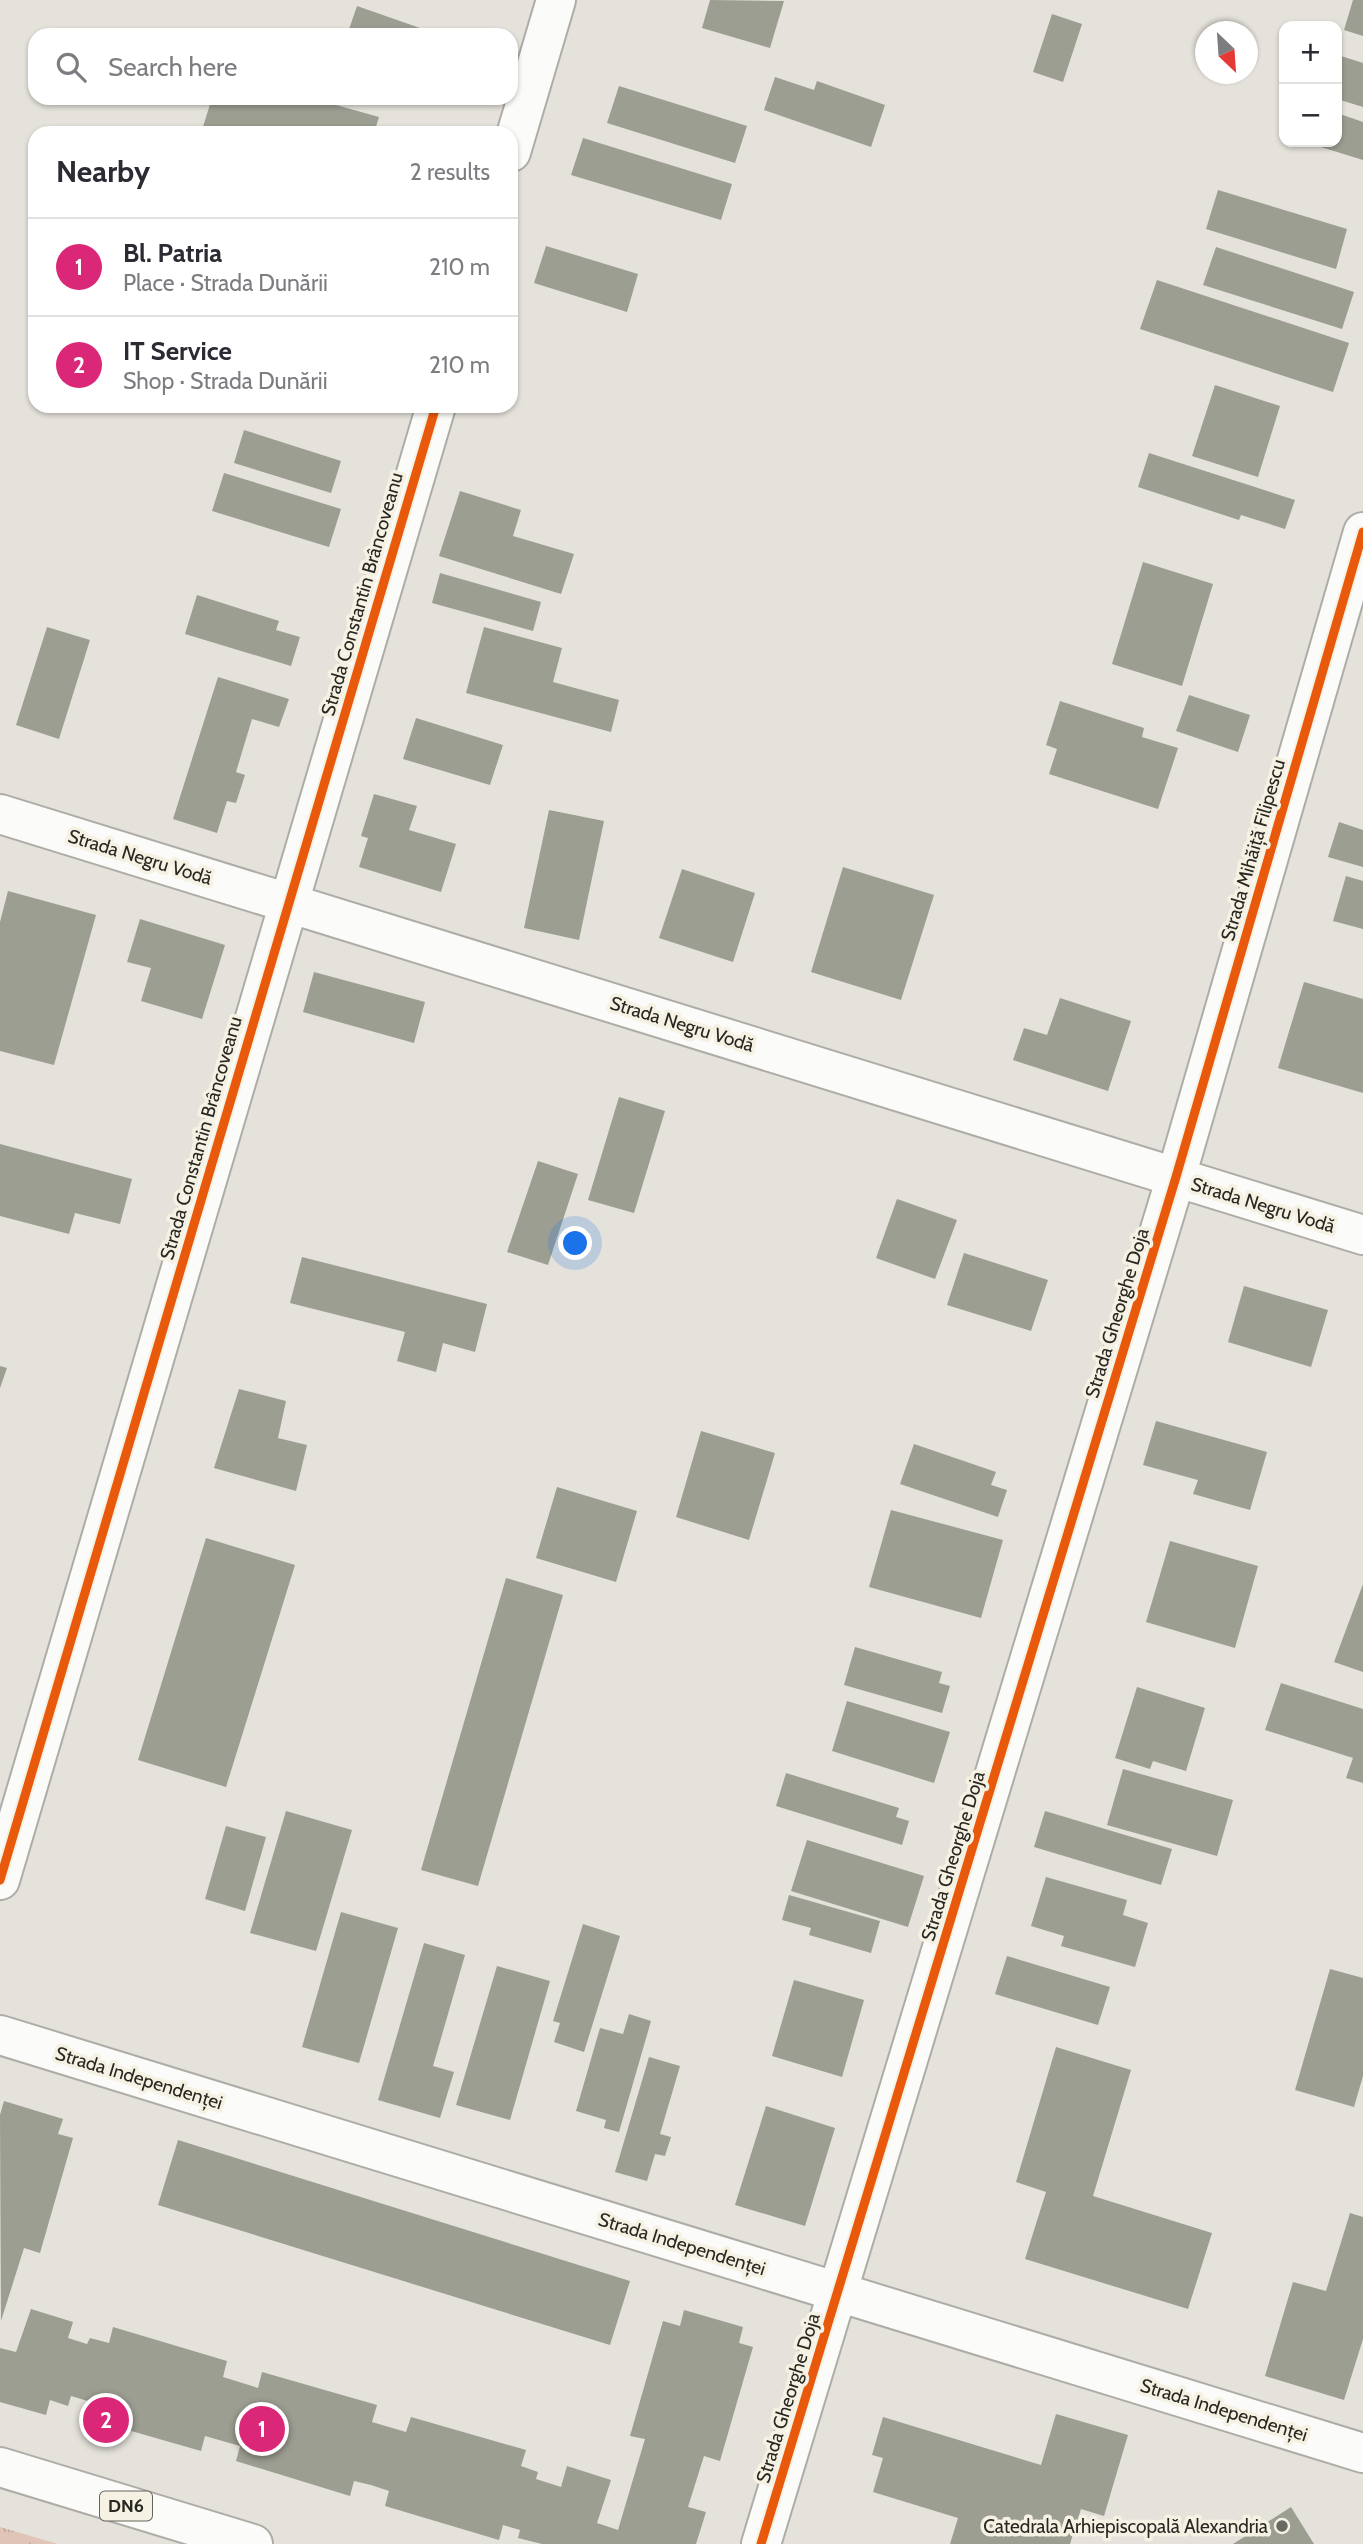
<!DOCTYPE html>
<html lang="en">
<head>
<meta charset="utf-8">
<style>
	body { margin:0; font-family:Cabin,sans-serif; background:#f2f2f3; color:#2b2b33 }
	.controls { position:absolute; right:21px; top:21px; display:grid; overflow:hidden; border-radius:14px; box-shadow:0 2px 5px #0004 }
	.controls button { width:63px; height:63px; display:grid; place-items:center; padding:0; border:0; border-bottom:2px solid #e1e1e2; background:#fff; color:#2b2b33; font:35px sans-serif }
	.compass { position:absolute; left:1195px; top:21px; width:63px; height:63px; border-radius:50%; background:#fff; box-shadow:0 2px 5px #0004; rotate:155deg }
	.you { position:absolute; left:576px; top:1244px; width:24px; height:24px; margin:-18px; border:5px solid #fff; border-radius:50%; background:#1a73e8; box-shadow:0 0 0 10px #1a73e833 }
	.badge { display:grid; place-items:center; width:46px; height:46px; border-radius:50%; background:#db2777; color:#fff; font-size:23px; font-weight:700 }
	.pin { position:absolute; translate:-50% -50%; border:4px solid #fff; box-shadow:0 2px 7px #0006 }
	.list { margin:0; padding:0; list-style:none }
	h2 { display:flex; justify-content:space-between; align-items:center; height:91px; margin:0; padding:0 28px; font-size:30px }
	h2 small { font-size:23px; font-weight:400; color:#7c7c81 }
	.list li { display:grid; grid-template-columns:46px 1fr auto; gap:21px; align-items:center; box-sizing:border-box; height:98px; padding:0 28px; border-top:2px solid #e1e1e2 }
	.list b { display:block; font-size:26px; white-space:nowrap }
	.list p { margin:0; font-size:23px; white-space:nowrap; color:#7c7c81 }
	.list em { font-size:23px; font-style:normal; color:#7c7c81 }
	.icon { flex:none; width:38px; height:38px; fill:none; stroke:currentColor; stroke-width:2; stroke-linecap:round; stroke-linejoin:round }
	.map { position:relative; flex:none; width:1363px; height:2544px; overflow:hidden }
	.search { position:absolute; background:#fff; box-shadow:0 2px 5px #0004; left:28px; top:28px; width:490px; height:77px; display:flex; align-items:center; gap:18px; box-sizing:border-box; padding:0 24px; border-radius:21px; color:#7c7c81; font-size:26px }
	.panel { position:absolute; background:#fff; box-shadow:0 2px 5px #0004; left:28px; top:126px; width:490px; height:287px; border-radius:21px }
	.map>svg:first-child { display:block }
	.park { fill:url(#park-tufts) }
	.building { fill:#9c9e92 }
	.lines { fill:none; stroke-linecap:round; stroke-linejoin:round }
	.street-casing { stroke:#aeaca6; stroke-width:42 }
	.primary-casing { stroke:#aeaca6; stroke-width:42 }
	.street { stroke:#fbfbf9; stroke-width:38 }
	.primary { stroke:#fbfbf9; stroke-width:38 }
	.cycleway-casing { stroke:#f5f1e3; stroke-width:13 }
	.cycleway { stroke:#e8590c; stroke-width:9 }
	.poi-dot { fill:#6a6862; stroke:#f5f1e3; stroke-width:2.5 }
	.labels { text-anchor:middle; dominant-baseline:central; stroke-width:7; stroke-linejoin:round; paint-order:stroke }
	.shield { fill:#f5f1e3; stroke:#66645c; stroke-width:2 }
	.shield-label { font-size:18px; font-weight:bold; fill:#282722 }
	.street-label { font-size:19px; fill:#282722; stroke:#f5f1e3 }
	.poi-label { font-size:19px; fill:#282722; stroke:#f5f1e3; text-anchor:end }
</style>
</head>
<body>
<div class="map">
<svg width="1363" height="2544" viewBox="0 0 1363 2544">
	<defs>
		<pattern id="park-tufts" width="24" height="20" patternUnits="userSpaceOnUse" patternTransform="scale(1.75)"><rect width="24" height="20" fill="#e1c4b8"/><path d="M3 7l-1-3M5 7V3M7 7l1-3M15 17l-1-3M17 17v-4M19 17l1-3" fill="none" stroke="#c1a89e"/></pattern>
	</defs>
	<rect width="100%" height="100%" fill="#e4e2da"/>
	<path class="park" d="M0,2527l58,17h-58z"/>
	<path class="building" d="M710,0l74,1 -14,47 -68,-20z
		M1353,0h10v36l-19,-6z
		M357,6l83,29h-93z
		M1052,14l30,10 -19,58 -30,-10z
		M1341,56l22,7v44l-26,-8v-28z
		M775,77l39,13 3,-9 68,24 -14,42 -107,-37z
		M619,86l128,40 -12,37 -128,-40z
		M212,98h99l68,19 -5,16h-173z
		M1337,113l26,9v38l-42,-13 2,-5h14z
		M583,138l149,46 -11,36 -150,-45z
		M1218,190l129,39 -11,40 -130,-40z
		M546,246l92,28 -11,38 -93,-29z
		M1216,247l138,45 -12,37 -139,-44z
		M1157,280l192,63 -16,49 -193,-63z
		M1215,385l65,21 -22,71 -66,-21z
		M244,430l97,31 -10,32 -97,-30z
		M1149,453l146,47 -10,29 -44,-14 -2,5 -101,-33z
		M224,473l117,36 -12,38 -117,-36z
		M460,491l61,19 -8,26 61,18 -13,40 -122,-38z
		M1143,562l70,22 -31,102 -70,-22z
		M440,573l101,29 -8,29 -101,-28z
		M197,595l82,26 -3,9 24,7 -9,29 -106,-32z
		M47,627l43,13 -31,99 -43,-14z
		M484,627l78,21 -9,34 66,18 -8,32 -145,-39z
		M218,677l71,22 -10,28 -27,-8 -16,53 9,3 -9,28 -9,-2 -10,32 -44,-14z
		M1189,695l61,20 -12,37 -62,-21z
		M1060,701l84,27 -2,9 36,11 -20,61 -109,-35 8,-25 -11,-4z
		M416,718l87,27 -13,40 -87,-26z
		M374,794l43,12 -8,24 47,14 -15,48 -82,-25 9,-29 -7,-2z
		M549,810l55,11 -25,119 -55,-12z
		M1339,822l24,8v37l-35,-10z
		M843,867l91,28 -33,105 -90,-28z
		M682,869l73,24 -22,69 -74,-24z
		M1346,876l17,5v48l-30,-8z
		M8,891l88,24 -42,150 -54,-14v-129z
		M140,919l85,26 -23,74 -61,-18 10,-33 -24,-6z
		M314,972l111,30 -11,41 -111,-31z
		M1304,982l59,17v94l-85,-25z
		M1060,998l71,23 -23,70 -95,-31 11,-32 23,7z
		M619,1097l46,14 -31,102 -46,-13z
		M0,1144l132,35 -12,45 -45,-11 -6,21 -69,-18z
		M538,1161l40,13 -30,91 -41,-13z
		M897,1199l60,21 -22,59 -59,-21z
		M964,1253l84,27 -17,51 -84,-26z
		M302,1257l185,47 -12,48 -32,-9 -7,29 -39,-11 8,-29 -115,-29z
		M1244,1286l84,24 -17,57 -83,-25z
		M0,1366l7,2 -7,20z
		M239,1389l47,12 -8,37 29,7 -11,46 -82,-23z
		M1156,1421l111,31 -17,58 -57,-16 5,-14 -55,-15z
		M701,1431l74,22 -26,87 -73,-23z
		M914,1444l82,28 -5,13 16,5 -9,27 -98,-33z
		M557,1487l80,24 -21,71 -80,-24z
		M891,1510l112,30 -22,78 -112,-31z
		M206,1538l89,27 -69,222 -88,-27z
		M1170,1541l88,25 -23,82 -89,-26z
		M506,1578l57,17 -85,291 -57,-16z
		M1363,1584v88l-29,-10z
		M855,1647l87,25 -3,11 11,3 -8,27 -98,-28z
		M1281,1683l82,26v74l-17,-5 7,-20 -88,-28z
		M1137,1687l68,21 -19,63 -33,-10 -3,8 -35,-11z
		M847,1701l103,31 -16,51 -102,-32z
		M1123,1769l110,31 -16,56 -110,-31z
		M786,1773l113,35 -3,9 13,4 -7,24 -126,-39z
		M286,1811l66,19 -36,121 -66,-18z
		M1045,1811l127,38 -11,36 -127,-38z
		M226,1826l40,11 -21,74 -40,-12z
		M807,1840l117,36 -16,51 -117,-36z
		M1046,1877l81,23 -4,15 25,8 -13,44 -74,-21 3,-10 -33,-10z
		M789,1895l91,26 -9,32 -62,-18 2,-7 -29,-8z
		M341,1912l57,16 -39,135 -57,-16z
		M583,1924l37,12 -36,116 -30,-10 6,-19 -7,-2z
		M424,1943l41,12 -32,111 21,6 -14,46 -62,-18z
		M1007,1956l103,31 -12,38 -103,-31z
		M497,1966l53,15 -40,139 -54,-15z
		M1330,1969l33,9v98l-9,31 -59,-17z
		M794,1980l70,20 -22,77 -70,-21z
		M629,2014l22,7 -32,111 -15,-4 2,-8 -30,-9 24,-83 23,6z
		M1056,2047l75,23 -38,126 119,37 -24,76 -163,-50 21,-67 -30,-10z
		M649,2057l31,9 -20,68 11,3 -6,19 -10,-2 -8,27 -32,-9z
		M4,2101l59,18 -5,15 15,4 -33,115 -16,-5 -23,73 -1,-206z
		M766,2106l69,22 -30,98 -70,-21z
		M178,2140l452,141 -20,64 -452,-140z
		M1350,2213l13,4v122l-19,61 -79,-24 28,-94 33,9z
		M31,2309l42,13 -5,16 19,6 3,-6 19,5 4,-16 114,34 -4,16 35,11 4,-16 115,33 -5,17 34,10 5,-15 115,33 -5,16 17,6 -2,7 25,8 6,-21 44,14 -14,43 21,7 27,-91 -15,-3 33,-115 17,5 4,-16 59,17 -4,16 14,4 -33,114 -16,-5 -16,51 18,5 -10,32h-154l-24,-6 2,-8 -17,-5 -4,15 -114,-34 4,-15 -18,-6 -17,-4 -4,15 -114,-35 4,-15 -35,-10 -4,15 -115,-33 5,-16 -20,-6 -3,10 -18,-6 -4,15 -46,-13v-54l16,4z
		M1056,2414l72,21 -24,81 -23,-7 -11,35h-120l8,-26 -85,-26 10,-34 -11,-3 11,-38 158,48z
		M1291,2507l23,37h-81z"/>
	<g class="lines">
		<defs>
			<path id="street" d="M511,152l45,-152
				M0,814l1363,421
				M0,1880l436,-1474
				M0,2035l1363,418
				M761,2544l415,-1367 187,-645"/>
			<path id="primary" d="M0,2467l253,77"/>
		</defs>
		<use href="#street" class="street-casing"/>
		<use href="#primary" class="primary-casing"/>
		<use href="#street" class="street"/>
		<use href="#primary" class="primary"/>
		<defs>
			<path id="cycleway" d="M0,1880l436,-1474
				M761,2544l415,-1367 187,-645"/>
		</defs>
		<use href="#cycleway" class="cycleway-casing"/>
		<use href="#cycleway" class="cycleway"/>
	</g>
	<circle class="poi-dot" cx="1282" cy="2526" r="7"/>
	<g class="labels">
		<rect class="shield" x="100" y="2491.5" width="52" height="29" rx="5"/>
		<g class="shield-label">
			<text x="126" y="2506">DN6</text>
		</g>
		<g class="street-label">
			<text transform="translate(362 594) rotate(-74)">Strada Constantin Brâncoveanu</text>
			<text transform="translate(1253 850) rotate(-74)">Strada Mihăiță Filipescu</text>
			<text transform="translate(140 857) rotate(17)">Strada Negru Vodă</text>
			<text transform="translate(682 1024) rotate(17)">Strada Negru Vodă</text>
			<text transform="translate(201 1138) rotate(-74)">Strada Constantin Brâncoveanu</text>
			<text transform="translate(1263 1205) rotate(17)">Strada Negru Vodă</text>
			<text transform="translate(1117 1313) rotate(-73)">Strada Gheorghe Doja</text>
			<text transform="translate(953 1856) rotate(-73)">Strada Gheorghe Doja</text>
			<text transform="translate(139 2078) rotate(17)">Strada Independenței</text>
			<text transform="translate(682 2244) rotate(17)">Strada Independenței</text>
			<text transform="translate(788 2398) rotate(-73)">Strada Gheorghe Doja</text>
			<text transform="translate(1224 2410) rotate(17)">Strada Independenței</text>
		</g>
		<g class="poi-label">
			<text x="1268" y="2526">Catedrala Arhiepiscopală Alexandria</text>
		</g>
	</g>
</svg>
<div class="controls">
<button>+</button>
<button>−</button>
</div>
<svg class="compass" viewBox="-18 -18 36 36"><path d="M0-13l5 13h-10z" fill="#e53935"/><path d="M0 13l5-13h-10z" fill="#7c7c81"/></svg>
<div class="you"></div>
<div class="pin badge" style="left:262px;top:2429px">1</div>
<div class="pin badge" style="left:106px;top:2420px">2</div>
<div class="search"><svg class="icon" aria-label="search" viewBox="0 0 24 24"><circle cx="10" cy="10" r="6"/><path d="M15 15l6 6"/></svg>Search here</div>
<section class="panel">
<h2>Nearby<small>2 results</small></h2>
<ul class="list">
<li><span class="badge">1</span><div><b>Bl. Patria</b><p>Place · Strada Dunării</p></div><em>210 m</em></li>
<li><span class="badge">2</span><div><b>IT Service</b><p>Shop · Strada Dunării</p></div><em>210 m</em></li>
</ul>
</section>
</div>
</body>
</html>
